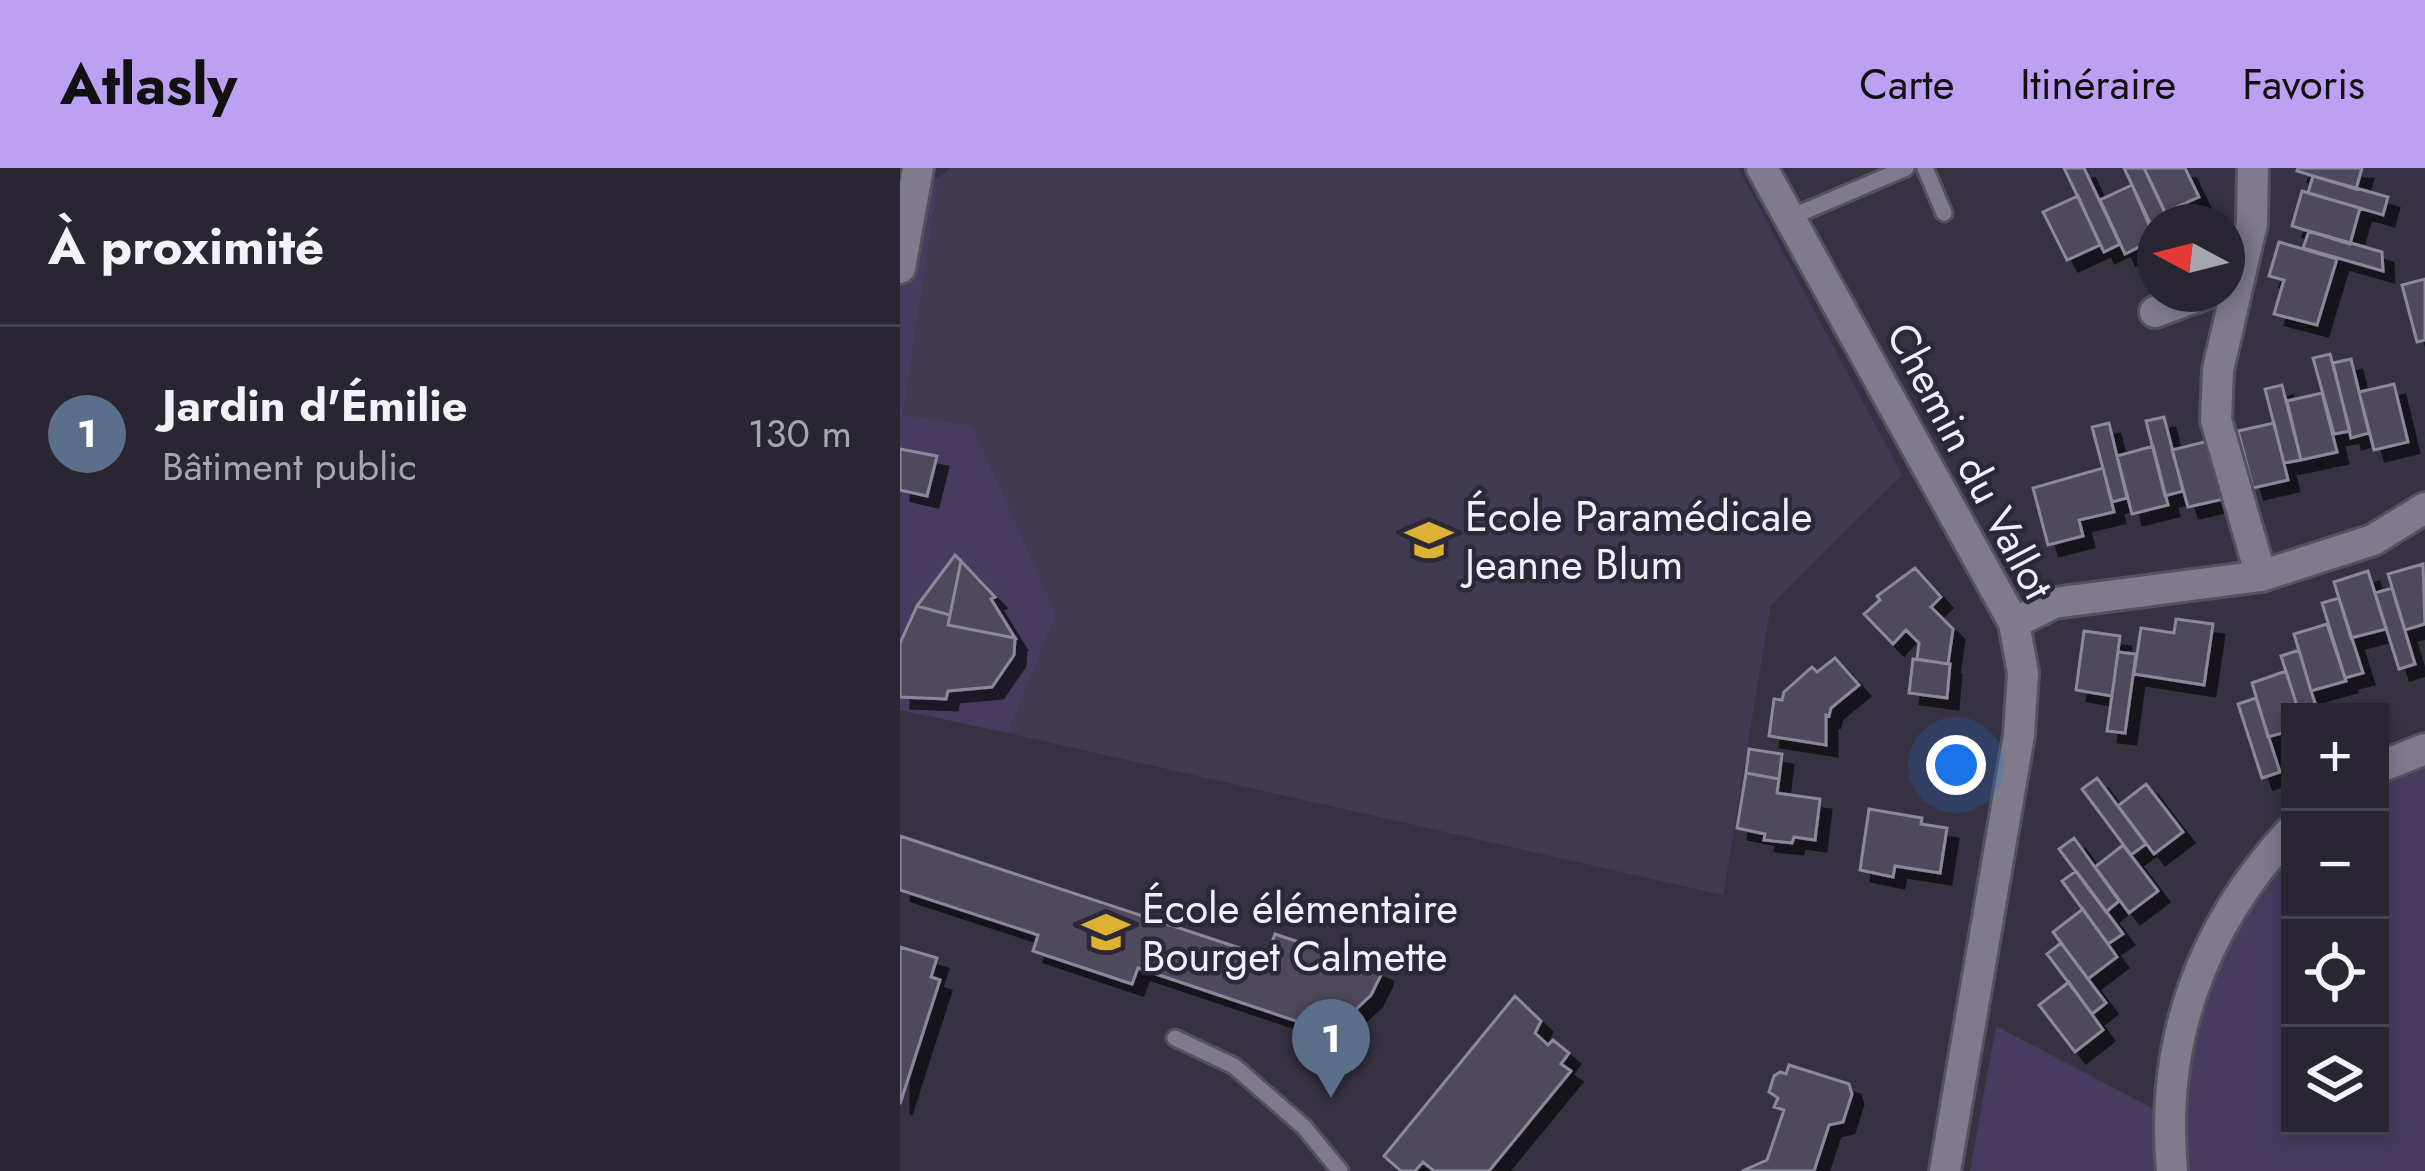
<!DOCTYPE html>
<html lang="fr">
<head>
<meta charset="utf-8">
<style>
	body { margin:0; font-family:Jost,sans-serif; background:#35323e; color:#f1f3f6 }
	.controls { position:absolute; right:36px; bottom:36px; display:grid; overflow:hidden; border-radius:0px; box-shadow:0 6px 18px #0003 }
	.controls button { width:108px; height:108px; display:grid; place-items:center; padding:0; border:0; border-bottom:3px solid #45434d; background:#292632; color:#f1f3f6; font:60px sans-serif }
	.compass { position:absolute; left:1237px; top:36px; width:108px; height:108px; border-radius:50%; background:#292632; box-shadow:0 6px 18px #0003; rotate:277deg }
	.you { position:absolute; left:1056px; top:597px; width:42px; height:42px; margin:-30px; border:9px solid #fff; border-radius:50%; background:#1a73e8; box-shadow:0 0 0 18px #1a73e833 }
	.badge { display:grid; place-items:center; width:78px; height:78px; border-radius:50%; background:#bca0f2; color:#fff; font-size:39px; font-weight:700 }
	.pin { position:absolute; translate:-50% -99px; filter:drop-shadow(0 3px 6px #0008) }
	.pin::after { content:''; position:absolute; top:63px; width:42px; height:36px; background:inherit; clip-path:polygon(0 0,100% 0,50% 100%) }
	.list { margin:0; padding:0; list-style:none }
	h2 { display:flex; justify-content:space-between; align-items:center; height:156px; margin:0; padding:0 48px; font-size:51px }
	h2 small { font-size:39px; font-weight:400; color:#a5a5ac }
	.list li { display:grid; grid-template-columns:78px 1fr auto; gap:36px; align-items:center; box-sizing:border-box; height:216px; padding:0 48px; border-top:3px solid #45434d }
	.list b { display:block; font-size:45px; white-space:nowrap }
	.list p { margin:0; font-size:39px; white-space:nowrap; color:#a5a5ac }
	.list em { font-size:39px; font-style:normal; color:#a5a5ac }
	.icon { flex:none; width:66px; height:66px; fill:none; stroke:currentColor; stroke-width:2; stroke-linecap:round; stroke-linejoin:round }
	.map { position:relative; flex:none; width:1525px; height:1003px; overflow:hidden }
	header { display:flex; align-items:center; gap:72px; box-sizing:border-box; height:168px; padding:0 60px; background:#bca0f2; color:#111 }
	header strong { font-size:57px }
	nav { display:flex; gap:66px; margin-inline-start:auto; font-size:42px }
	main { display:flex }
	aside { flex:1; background:#292632 }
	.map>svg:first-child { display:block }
	.built { fill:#413b51 }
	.green { fill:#473c5f }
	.building { fill:#4f4a5c; stroke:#8c879a; stroke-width:3; filter:url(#shadow) }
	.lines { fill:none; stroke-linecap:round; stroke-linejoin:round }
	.lane-casing { stroke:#55515e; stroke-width:21 }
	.street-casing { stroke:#55515e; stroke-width:36 }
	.lane { stroke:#7f7a8c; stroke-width:15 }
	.street { stroke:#7f7a8c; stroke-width:30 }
	.labels { text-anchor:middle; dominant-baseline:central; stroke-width:9; stroke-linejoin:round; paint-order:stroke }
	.street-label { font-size:42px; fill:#f0eef8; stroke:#2c2837 }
	.poi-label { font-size:42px; fill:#f0eef8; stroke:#2c2837; text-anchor:start }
</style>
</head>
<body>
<header>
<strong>Atlasly</strong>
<nav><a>Carte</a><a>Itinéraire</a><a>Favoris</a></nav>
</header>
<main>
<aside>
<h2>À proximité<small></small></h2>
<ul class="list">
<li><span class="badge" style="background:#5c6f8a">1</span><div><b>Jardin d'Émilie</b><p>Bâtiment public</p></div><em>130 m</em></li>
</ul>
</aside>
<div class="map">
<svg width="1525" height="1003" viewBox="0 0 1525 1003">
	<defs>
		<filter id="shadow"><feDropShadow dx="11" dy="11" stdDeviation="0" flood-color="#0009"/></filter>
	</defs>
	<rect width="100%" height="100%" fill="#373242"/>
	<path class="built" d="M51,0h787l164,307 -131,130 -48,290 -715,-162 48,-118 -153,-200 36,-238z"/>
	<path class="green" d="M39,9l-36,238 69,11 84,189 -48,118 -108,-23v-515z
		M1525,598v405h-242c0,-27 -3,-56 1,-84 10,-84 48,-170 106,-233v272h90v-343z
		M1096,858l158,83 7,62h-191z"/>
	<path class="building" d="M1164,0h20l36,76 -16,8z
		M1224,0h20l22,47 -16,8z
		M1244,0h41l14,29 -34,15z
		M1398,0h64l-6,21 -59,-18z
		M1413,8l75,21 -5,18 -75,-22z
		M1232,17l23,54 -30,15 -25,-54z
		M1402,23l58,17 -10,36 -58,-18z
		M1178,28l22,49 -33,15 -24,-48z
		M1409,63l73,21 1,19 -80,-23z
		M1379,74l58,17 -20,66 -43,-11 10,-34 -15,-4z
		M1525,111v61l-8,2 -15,-57z
		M1430,186l20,77 -16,3 -21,-76z
		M1451,191l18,74 -18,5 -18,-75z
		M1494,216l14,58 -34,8 -15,-58z
		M1382,217l19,75 -17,3 -19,-74z
		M1422,225l15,59 -36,8 -14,-59z
		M1264,249l19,74 -18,5 -19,-75z
		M1209,255l18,75 -15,4 -20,-75z
		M1374,255l14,57 -35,8 -15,-57z
		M1308,273l16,58 -36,8 -16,-57z
		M1253,278l15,59 -36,9 -15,-58z
		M0,281l37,7 -10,40 -27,-6z
		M1203,300l11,44 -35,8 4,16 -35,9 -15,-57z
		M55,387l6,6 -11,54 -33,-9z
		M61,393l34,36 -4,2 24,39 -67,-13z
		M1523,396l2,60 -20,6 -17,-56z
		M1015,400l26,29 -10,10 22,22 -5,35 -31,-5 2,-16 -13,-13 -13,14 -29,-30 16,-14 -3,-4z
		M1468,403l18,58 -35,9 -17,-56z
		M1492,420l23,76 -16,5 -24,-76z
		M1439,430l24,75 -18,5 -23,-75z
		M17,438l33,9 -2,10 67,13 -1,17 -22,32 -44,4 -2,8 -46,-2v-54z
		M1276,451l37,5 -9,61 -70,-11 7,-46 33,5z
		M1427,456l19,57 -35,10 -17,-57z
		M1184,463l36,5 -8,60 -36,-6z
		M1399,482l12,41 7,21h-19l-18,-56z
		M1218,484l18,2 -11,79 -18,-2z
		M935,490l24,27 -28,23 -2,8 -3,-1v30l-57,-9 5,-37 8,1 2,-8 28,-25 5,5z
		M1013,491l37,5 -3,34 -38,-5z
		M1386,503l13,41h-9v19l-22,6 -16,-54z
		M1356,530l24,74 -18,6 -24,-74z
		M849,581l33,5 -3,25 -33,-6z
		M846,605l33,6 -2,14 43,6 -5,41 -21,-3 -2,6 -28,-3 1,-6 -28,-6z
		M1197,610l49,66 -15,11 -49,-66z
		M1246,616l37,48 -29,22 -36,-48z
		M969,641l53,9 -1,6 26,4 -7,45 -45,-7 -2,11 -33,-7z
		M0,668l367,121 8,-23 106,36v5l-10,20 -20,19 -36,10 -19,-3 -158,-53 -6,16 -99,-33 5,-16 -138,-45z
		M1174,670l45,63 -13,11 -47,-63z
		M1223,677l35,46 -29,22 -34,-46z
		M1176,703l47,63 -15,10 -46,-63z
		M1183,741l34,48 -29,22 -35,-47z
		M1161,775l45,60 -14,11 -45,-60z
		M0,779l37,11 -6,19 9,3 -40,124z
		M1169,814l34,48 -28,22 -36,-47z
		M615,828l26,25 -6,12 13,12 5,-5 16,13 -8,11 10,7 -82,100h-55l-11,-9 -8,9h-14l-17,-15z
		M889,897l60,19 3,10 -9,28 -14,3 -15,46h-72l25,-11 17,-50 -10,-3 4,-9 -9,-6 5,-16 6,-4 6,2z"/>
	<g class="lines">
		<defs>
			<path id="lane" d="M1025,0l19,45
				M889,50l117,-50
				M275,870l59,28 70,61 36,44"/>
			<path id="street" d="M862,0l252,455 9,50 -4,62 -74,436
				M1353,0l-1,55 -34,147 -2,50 45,156
				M0,100l18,-100
				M1255,144l49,-18
				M1114,455l40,-20 207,-27 112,-36 52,-32
				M1480,599l45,-18
				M1272,1003c-12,-130 30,-244 118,-339"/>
		</defs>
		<use href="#lane" class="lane-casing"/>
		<use href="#street" class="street-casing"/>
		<use href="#lane" class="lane"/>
		<use href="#street" class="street"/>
	</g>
	<defs>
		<symbol id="school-bare" viewBox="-9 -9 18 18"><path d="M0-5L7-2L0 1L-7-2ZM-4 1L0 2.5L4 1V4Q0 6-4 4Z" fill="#ddb133" stroke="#2c2837" stroke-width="2.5" paint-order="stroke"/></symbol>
	</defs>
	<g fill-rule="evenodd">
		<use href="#school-bare" x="496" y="339" width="66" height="66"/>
		<use href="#school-bare" x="173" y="731" width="66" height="66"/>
	</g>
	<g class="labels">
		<g class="street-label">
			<text transform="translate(1070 293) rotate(62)">Chemin du Vallot</text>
		</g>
		<g class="poi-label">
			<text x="565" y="348">École Paramédicale<tspan x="565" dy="48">Jeanne Blum</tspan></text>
			<text x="242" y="740">École élémentaire<tspan x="242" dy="48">Bourget Calmette</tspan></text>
		</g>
	</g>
</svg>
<div class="controls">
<button>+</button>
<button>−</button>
<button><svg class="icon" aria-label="locate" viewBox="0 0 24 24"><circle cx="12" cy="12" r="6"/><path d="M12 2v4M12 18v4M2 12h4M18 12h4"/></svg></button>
<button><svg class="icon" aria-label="layers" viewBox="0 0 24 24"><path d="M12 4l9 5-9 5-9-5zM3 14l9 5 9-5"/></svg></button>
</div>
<svg class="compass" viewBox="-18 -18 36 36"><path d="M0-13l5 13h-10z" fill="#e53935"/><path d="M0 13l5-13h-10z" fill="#a5a5ac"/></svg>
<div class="you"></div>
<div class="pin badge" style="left:431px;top:930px;background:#5c6f8a">1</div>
</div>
</main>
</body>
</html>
